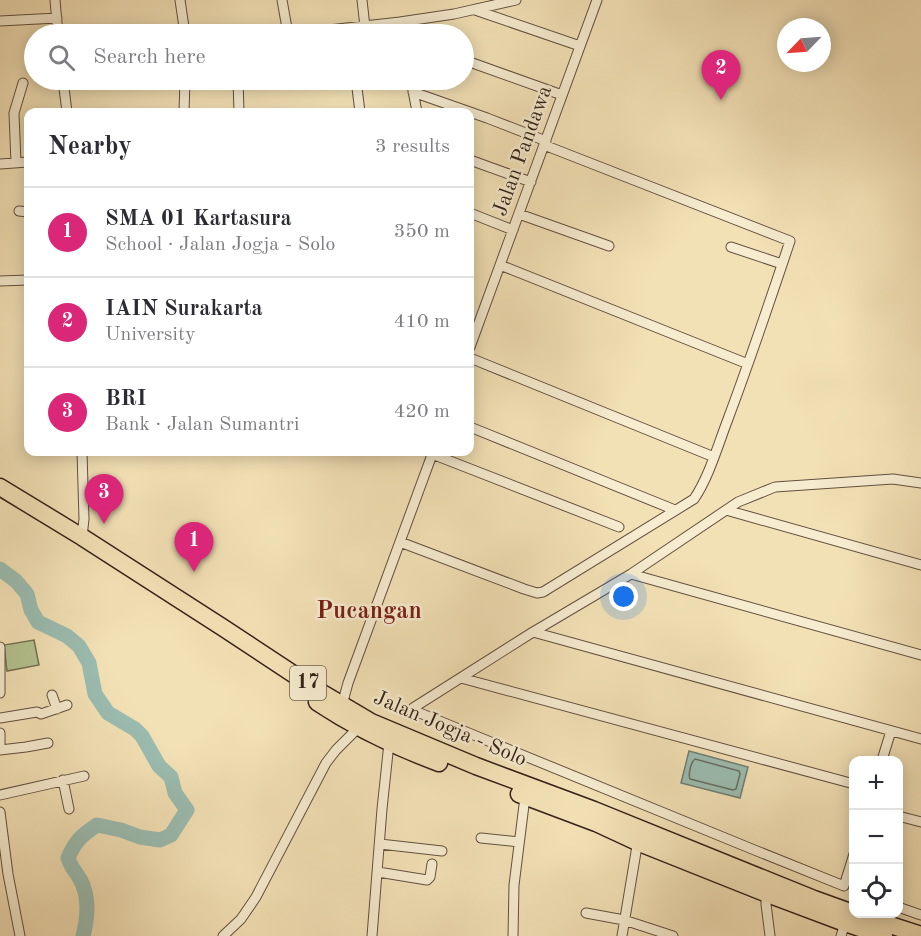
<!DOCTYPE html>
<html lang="en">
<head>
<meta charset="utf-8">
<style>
	body { margin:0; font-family:"Old Standard TT",serif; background:#f2f2f3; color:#2b2b33 }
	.controls { position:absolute; right:18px; bottom:18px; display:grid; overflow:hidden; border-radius:12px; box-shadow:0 3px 15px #0003 }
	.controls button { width:54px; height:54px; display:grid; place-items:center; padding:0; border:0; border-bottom:2px solid #e1e1e2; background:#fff; color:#2b2b33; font:30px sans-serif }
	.compass { position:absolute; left:777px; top:18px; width:54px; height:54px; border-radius:50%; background:#fff; box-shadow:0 3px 15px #0003; rotate:245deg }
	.you { position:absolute; left:624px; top:597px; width:21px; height:21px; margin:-15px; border:4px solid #fff; border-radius:50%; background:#1a73e8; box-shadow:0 0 0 9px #1a73e833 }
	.badge { display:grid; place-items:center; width:39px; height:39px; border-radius:50%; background:#db2777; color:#fff; font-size:20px; font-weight:700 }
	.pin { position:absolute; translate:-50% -50px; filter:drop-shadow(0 2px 3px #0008) }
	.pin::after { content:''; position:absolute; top:32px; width:21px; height:18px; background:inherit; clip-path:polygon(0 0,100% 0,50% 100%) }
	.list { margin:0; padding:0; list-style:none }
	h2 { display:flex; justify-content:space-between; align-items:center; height:78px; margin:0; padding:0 24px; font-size:26px }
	h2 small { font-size:20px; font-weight:400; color:#7c7c81 }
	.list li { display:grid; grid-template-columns:39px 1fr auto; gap:18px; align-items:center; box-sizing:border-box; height:90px; padding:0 24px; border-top:2px solid #e1e1e2 }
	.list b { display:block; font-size:22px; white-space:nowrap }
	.list p { margin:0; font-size:20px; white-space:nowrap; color:#7c7c81 }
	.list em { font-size:20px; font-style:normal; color:#7c7c81 }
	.icon { flex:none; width:33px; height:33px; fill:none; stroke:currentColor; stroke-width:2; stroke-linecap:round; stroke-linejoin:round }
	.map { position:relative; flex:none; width:921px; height:936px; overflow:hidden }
	.search { position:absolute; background:#fff; box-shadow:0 3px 15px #0003; left:24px; top:24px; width:450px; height:66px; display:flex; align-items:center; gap:15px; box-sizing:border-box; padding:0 21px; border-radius:33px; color:#7c7c81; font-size:22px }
	.panel { position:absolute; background:#fff; box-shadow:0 3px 15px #0003; left:24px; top:108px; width:450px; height:348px; border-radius:12px }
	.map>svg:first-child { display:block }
	.green { fill:#b5c492; stroke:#747255; stroke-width:1.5 }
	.water { fill:#9bbdb1; stroke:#717e74; stroke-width:1.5 }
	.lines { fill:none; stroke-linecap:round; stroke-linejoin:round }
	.shore { stroke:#676e64; stroke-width:1.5 }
	.river { stroke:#9bbdb1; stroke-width:15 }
	.street-casing { stroke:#635040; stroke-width:11 }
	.highway-casing { stroke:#332018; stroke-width:19 }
	.street { stroke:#f7ecd0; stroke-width:9 }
	.highway { stroke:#f3e1b6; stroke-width:16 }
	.labels { text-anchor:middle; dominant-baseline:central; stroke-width:5; stroke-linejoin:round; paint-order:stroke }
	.shield { fill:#f7ecd0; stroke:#6e5d4f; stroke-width:1.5 }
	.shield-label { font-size:20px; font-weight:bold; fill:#332018 }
	.street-label { font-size:21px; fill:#332018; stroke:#f7ecd0 }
	.quarter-label { font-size:24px; font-weight:bold; fill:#7a1f14; stroke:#f7ecd0 }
</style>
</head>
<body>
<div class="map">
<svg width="921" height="936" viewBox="0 0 921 936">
	<rect width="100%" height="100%" fill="#f3e1b6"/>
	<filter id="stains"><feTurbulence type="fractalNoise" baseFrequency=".00333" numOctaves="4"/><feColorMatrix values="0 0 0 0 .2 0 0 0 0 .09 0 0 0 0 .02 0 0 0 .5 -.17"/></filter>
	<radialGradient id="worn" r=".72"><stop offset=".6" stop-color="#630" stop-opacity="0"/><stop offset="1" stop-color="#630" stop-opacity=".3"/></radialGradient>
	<path class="green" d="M34,640l5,25 -32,6 -3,-26z"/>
	<path class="water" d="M689,751l59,16 -8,31 -59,-15z"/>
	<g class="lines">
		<path class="shore" d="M695,759l44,12 1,3 -4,15 -3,1 -43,-11c-2,-5 1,-17 5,-20z"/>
		<path class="river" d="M0,569l16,12 11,13 4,16 7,12 29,14 12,10 10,17 6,31 13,19 27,16 7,7 17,30 12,11 4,16 12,17 -16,25 -11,5 -20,-3 -19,-7 -24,-5c-15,10 -22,16 -29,33 2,8 8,14 12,21 10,18 8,38 3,57"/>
		<defs>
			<path id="street" d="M55,0l3,34
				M180,0l5,34
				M282,0l6,34
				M362,0l3,27
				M475,10l105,36
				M0,21l57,-3
				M400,22l2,12
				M293,34l107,-12 54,-8 62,-14
				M464,60l98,35
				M63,80l4,32
				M238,80l1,32
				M356,80l4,32
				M411,80l6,32
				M413,92l74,26 59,23
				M184,112l1,-32
				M470,160l61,22
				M16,163l-2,-50 9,-30
				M0,164l28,-2
				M19,211l9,1
				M470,213l43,17
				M519,214l90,32
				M731,247l51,17
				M500,265l248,99
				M0,281l28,-1
				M470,347l127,-347
				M470,358l244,99
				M470,427l205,83
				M82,452l2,67 -2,18
				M432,454l187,73
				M726,510l195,55
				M400,542l124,47 13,4 6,-1 151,-93c15,-22 24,-54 34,-80 22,-59 42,-118 62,-178l-246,-96
				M631,574l290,81
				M533,632l388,107
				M0,647v46
				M461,678l393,106
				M52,695l5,14
				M342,705l6,-22 85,-231
				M0,718l37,-6 4,2 26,-9
				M0,733v15
				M0,750l26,-3 22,-4
				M882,760l9,-29
				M63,780l6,29
				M0,795l84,-19
				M0,812l8,62 12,62
				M898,816l23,6
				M481,838l38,4
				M380,844l62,7
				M854,854l-10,32 -92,-37 -337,-138 -2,-3 120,-76 98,-58 107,-72 37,-15 118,-8 28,4
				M378,872l49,8 3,-3 2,-13
				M766,892v12l4,32
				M898,907l23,8
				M586,913l38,7 49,16
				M223,936l18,-17 15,-22 70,-134 10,-13 22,-22
				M372,936l10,-127 7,-66
				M513,936l1,-51 11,-88
				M622,936l16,-96
				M841,936l4,-13"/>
			<path id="highway" d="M0,487l82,50 140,90 100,66 49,29 105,44 118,44 220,89 39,14 68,22
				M317,702c39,26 79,45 122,61
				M519,794l77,29 41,19 128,51 80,30 39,13"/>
		</defs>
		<use href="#street" class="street-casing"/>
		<use href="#highway" class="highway-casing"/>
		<use href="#street" class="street"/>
		<use href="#highway" class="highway"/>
	</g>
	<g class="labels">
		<rect class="shield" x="290" y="666" width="36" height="34" rx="4.5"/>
		<g class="shield-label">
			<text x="308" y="683">17</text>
		</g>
		<g class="street-label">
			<text transform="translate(523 151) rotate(-70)">Jalan Pandawa</text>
			<text transform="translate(450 729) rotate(23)">Jalan Jogja - Solo</text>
		</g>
		<g class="quarter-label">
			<text x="369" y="612">Pucangan</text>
		</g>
	</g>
	<rect width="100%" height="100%" filter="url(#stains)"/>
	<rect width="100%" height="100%" fill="url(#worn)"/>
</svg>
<div class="controls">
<button>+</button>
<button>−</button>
<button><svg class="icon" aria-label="locate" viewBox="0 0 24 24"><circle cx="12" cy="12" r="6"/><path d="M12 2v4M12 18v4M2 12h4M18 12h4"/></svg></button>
</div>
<svg class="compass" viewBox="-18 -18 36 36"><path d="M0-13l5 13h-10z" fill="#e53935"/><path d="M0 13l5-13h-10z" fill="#7c7c81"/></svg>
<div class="you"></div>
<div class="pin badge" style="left:194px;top:572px">1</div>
<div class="pin badge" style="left:721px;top:100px">2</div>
<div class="pin badge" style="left:104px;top:524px">3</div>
<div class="search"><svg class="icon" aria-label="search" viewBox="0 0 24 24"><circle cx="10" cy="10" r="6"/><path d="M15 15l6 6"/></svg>Search here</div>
<section class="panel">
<h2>Nearby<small>3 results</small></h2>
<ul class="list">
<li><span class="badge">1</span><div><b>SMA 01 Kartasura</b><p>School · Jalan Jogja - Solo</p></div><em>350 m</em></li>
<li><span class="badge">2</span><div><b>IAIN Surakarta</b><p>University</p></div><em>410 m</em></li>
<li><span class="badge">3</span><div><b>BRI</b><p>Bank · Jalan Sumantri</p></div><em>420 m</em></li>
</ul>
</section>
</div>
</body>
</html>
